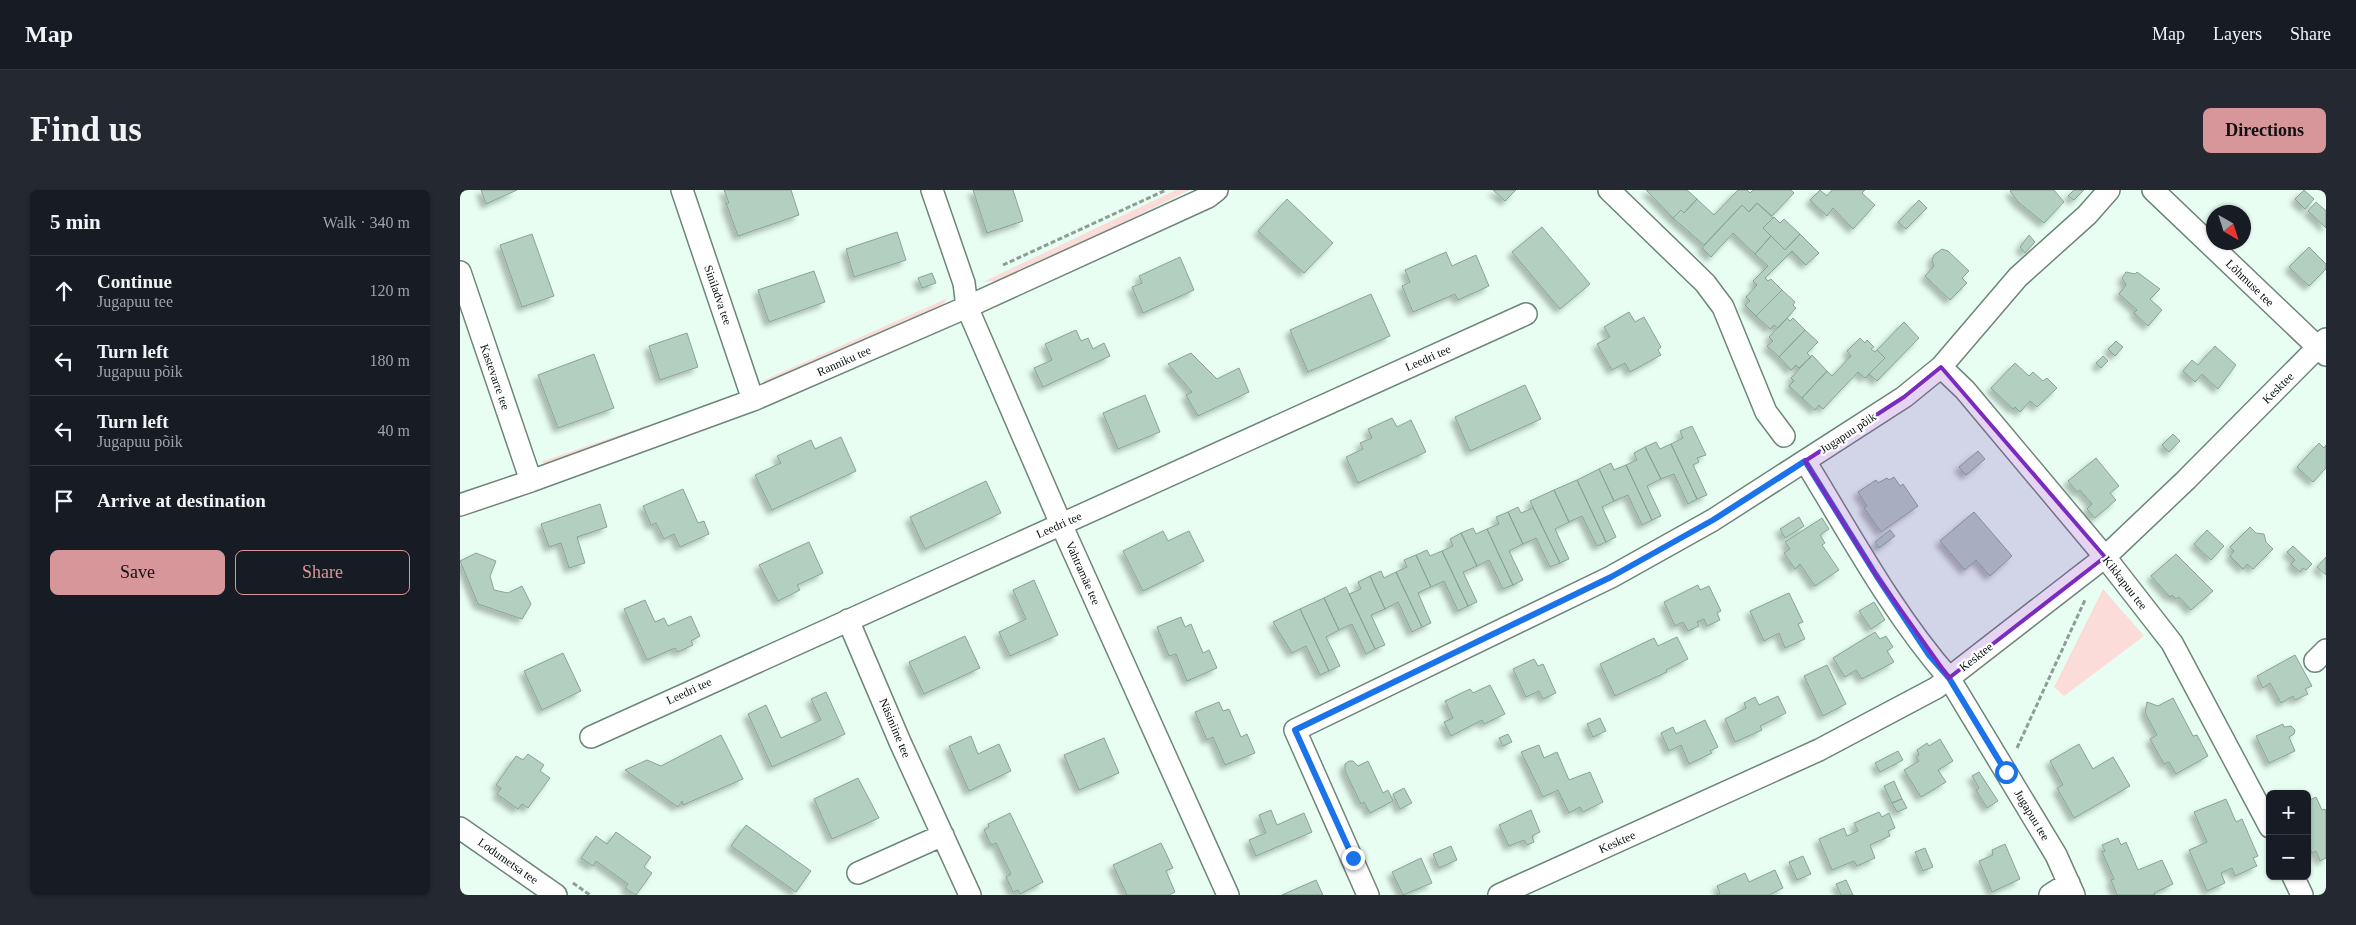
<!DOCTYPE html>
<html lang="en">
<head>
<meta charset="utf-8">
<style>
	body { margin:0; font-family:Georgia,serif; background:#242831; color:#f1f3f6 }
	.controls { position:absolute; right:15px; bottom:15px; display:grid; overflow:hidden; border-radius:8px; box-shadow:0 1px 4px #0004 }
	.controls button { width:45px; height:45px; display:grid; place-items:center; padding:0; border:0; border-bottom:1px solid #363941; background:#171b24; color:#f1f3f6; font:25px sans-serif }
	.compass { position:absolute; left:1746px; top:15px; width:45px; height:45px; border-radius:50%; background:#171b24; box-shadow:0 1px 4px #0004; rotate:141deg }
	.stop { position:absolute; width:15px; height:15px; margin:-11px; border:4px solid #1a73e8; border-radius:50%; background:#fff }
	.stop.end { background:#1a73e8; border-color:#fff; box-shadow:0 1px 5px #0008 }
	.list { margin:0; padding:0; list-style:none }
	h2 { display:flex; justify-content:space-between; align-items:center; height:65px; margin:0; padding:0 20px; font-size:21px }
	h2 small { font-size:16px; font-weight:400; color:#9ea1a6 }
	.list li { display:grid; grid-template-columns:32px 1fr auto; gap:15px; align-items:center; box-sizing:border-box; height:70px; padding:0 20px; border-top:1px solid #363941 }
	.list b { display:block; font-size:19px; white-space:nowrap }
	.list p { margin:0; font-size:16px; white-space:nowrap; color:#9ea1a6 }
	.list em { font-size:16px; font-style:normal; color:#9ea1a6 }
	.actions { display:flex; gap:10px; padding:15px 20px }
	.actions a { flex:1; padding:11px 0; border:1px solid #d6969a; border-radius:8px; text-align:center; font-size:18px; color:#d6969a }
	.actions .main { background:#d6969a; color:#111 }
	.icon { flex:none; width:28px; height:28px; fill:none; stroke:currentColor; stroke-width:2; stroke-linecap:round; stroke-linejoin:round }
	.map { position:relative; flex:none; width:1866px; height:705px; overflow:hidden; border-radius:8px }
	header { display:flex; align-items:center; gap:30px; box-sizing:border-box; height:70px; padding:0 25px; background:#171b24; border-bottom:1px solid #363941 }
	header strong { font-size:24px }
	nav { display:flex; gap:28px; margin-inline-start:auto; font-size:18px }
	.intro { display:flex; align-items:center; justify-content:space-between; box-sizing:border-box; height:120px; padding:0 30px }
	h1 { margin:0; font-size:35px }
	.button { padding:12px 22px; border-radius:8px; background:#d6969a; color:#111; font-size:18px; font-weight:700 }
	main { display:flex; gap:30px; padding:0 30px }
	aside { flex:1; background:#171b24; border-radius:8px; box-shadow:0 1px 4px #0004 }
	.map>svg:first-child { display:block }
	.green { fill:#fbdcd9 }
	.building { fill:#b3cfc0; stroke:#89a496; filter:url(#shadow) }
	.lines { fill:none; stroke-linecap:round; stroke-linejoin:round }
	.minor-casing { stroke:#6d8679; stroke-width:24 }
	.path { stroke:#8d9e95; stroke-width:3; stroke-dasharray:5 2.5; stroke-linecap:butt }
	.minor { stroke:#fff; stroke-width:21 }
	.route { stroke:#1a73e8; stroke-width:6 }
	.marked { fill:#7b2cbf; fill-opacity:0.2; stroke:#7b2cbf; stroke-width:4; stroke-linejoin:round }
	.labels { text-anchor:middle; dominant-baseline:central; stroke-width:4.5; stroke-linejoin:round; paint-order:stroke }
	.street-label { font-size:12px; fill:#08110d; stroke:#fff }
</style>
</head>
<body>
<header>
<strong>Map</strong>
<nav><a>Map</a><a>Layers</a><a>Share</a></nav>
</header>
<div class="intro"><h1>Find us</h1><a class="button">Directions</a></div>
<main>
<aside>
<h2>5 min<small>Walk · 340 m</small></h2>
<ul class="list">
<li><svg class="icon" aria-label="ahead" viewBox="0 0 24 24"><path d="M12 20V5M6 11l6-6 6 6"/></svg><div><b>Continue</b><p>Jugapuu tee</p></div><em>120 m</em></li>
<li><svg class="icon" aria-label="left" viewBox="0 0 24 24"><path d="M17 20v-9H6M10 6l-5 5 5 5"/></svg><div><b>Turn left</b><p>Jugapuu põik</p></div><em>180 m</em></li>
<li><svg class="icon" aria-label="left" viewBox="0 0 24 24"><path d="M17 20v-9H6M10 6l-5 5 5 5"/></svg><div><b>Turn left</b><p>Jugapuu põik</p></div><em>40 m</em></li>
<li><svg class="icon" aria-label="arrive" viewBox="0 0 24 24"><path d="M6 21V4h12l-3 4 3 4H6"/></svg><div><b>Arrive at destination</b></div></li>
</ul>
<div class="actions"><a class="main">Save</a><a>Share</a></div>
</aside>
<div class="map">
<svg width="1866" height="705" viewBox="0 0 1866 705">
	<defs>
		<filter id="shadow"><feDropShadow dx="-4.5" dy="4.5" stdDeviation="2.5" flood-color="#0004"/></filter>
	</defs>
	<rect width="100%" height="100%" fill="#e8fef2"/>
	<path class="green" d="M716,0h14l-119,58 -74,33 -14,1z
		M488,108l-6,7 -174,78 -6,-2z
		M186,236v5l-94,33 -12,-2z
		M1643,399l41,47 -80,60 -10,-9z"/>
	<path class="building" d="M21,0h36l-31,14z
		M264,0h67l8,25 -61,21 -12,-33h3z
		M513,0h40l10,31 -36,12z
		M1033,0h23l-11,11z
		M1186,0h41l10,9 -13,14 -3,-3 -8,8z
		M1278,0h9l3,3 3,-3h38l3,3 -22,23 -15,-13 -8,9 -7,-7 -38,40 -31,-27 8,-8 3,3 13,-14 17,16z
		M1360,0l7,6 5,-6h33l-3,3 13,12 -22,24 -20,-21 -6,8 -17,-16z
		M1552,0h42l10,12 -20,21 -26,-21 -8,-11z
		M1614,0h10l-10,10 -6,-4z
		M1844,0l10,9 -9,10 -10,-10z
		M827,9l46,44 -29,30 -46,-42z
		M1459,10l8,8 -21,21 -8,-7z
		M1856,12l10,9v17l-18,-17z
		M1297,13l16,15 -10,10 8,8 -16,18 -22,-21 -22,24 -9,-9 40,-43 7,7z
		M1314,27l6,6 4,-4 16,15 -15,16 -22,-22z
		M1082,37l48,57 -30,25 -48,-57z
		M437,42l9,28 -52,17 -8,-28z
		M72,44l22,62 -32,11 -22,-62z
		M1340,44l19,19 -13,12 -14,-14 -27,27 3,3 3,-2 11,11 -26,26 -11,-11 5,-4 -4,-4 11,-12 -4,-4 15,-15 -13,-12 16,-18 14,14z
		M1569,45l6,7 -10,11 -5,-6z
		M1849,57l17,17v5l-17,17 -20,-19z
		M1482,59l6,2 21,20 -7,7 5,5 -17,17 -25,-24 9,-10 -2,-6 2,-5z
		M986,62l6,14 24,-11 13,31 -31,14 -3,-6 -42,18 -11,-26 8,-4 -5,-12z
		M720,67l14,33 -51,23 -11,-26 10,-4 -3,-7z
		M354,81l11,31 -56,20 -11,-32z
		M1666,82l9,2 2,-2 23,17 -10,10 12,11 -14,16 -14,-13 3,-3 -18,-16 7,-9 -4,-7z
		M472,83l4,10 -14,5 -4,-10z
		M1322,100l13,12 -2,3 3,3 -18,20 -4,-3 -4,4 -14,-13z
		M911,104l19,42 -82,36 -18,-42z
		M1169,122l6,10 9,-5 17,30 -3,3 3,5 -31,17 -5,-9 -13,7 -15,-26 13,-7 -6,-10z
		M1327,128l3,3 3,-3 12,12 -26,27 -12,-11 6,-5 -4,-4z
		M1444,132l15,16 -42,43 -8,-7 16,-16 -8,-8z
		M616,140l5,11 7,-3 5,11 11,-6 6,13 -67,31 -9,-19 18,-8 -7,-16z
		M1345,140l13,12 -11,11 4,4 -12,11 -3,-3 -5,5 -12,-13z
		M227,143l11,34 -38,13 -11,-34z
		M1400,148l5,5 2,-3 7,7 -3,2 4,3 2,-2 8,8 -20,20 -7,-6 -35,37 -4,-4 -4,5 -13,-12 25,-27 5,5 19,-20 -4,-5z
		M1656,151l7,6 -8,9 -7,-7z
		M1755,156l21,19 -18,24 -16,-15 -7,8 -12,-11 9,-11 6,5z
		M731,163l26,26 22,-11 10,24 -51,24 -12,-21 6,-3 -24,-28z
		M134,164l20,54 -56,20 -20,-53z
		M1352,165l15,16 -25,27 -13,-12 5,-5 -3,-3z
		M1643,166l5,5 -7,7 -5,-5z
		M1555,173l14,13 4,-4 10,9 4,-3 10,10 -20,19 -7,-6 -10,11 -5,-5 -2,2 -22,-21z
		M1065,195l16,34 -71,32 -15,-34z
		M685,205l15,37 -42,17 -15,-36z
		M932,228l5,9 14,-7 15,32 -68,31 -12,-26 17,-8 -3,-6 12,-5 -4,-9z
		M1232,236l14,29 -9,3 2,4 -6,3 14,30 -10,4 -26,-55 12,-6 -3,-7z
		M1713,244l7,7 -11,11 -7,-7z
		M381,247l15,34 -84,39 -17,-35 26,-12 -4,-7 34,-16 4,9z
		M1196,252l4,7 11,-5 26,55 -9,5 -14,-30 -13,5 -16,-32z
		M1859,253l5,5 2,-3v23l-13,14 -16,-15z
		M1185,257l16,32 -14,7 14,30 -9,4 -26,-55 11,-5 -3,-7z
		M1518,261l7,8 -19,16 -7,-8z
		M1636,268l23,28 -9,7 6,7 -21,18 -8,-9 5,-5 -12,-14 -3,2 -9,-11z
		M1151,273l3,7 12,-5 26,55 -10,5 -14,-30 -14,6 -15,-32z
		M1139,279l15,32 -12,6 14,30 -10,5 -29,-62z
		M1434,287l6,9 3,-2 15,22 -37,26 -17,-24 3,-2 -9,-14 18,-12 2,3 9,-5 2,2z
		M1117,290l29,62 -9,4 -15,-30 -13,6 -15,-32z
		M526,291l15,32 -76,36 -15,-32z
		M223,299l15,34 6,-2 5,13 -29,13 -6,-13 -10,5 -8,-16 -5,2 -8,-19z
		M1094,300l15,32 -14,7 14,30 -9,4 -30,-62z
		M140,314l7,23 -30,10 8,26 -16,5 -8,-25 -12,4 -8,-23z
		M1058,317l3,6 12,-5 27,55 -10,4 -14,-29 -13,6 -15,-32z
		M1048,322l15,32 -14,7 14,29 -10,5 -26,-56 12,-5 -3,-7z
		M1514,322l38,44 -22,20 -14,-16 -11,10 -25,-29z
		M1339,327l5,9 -19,12 -5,-9z
		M1362,328l7,11 -9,6 5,8 -3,2 17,25 -24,16 -15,-22 -5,5 -11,-16 6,-4 -5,-7z
		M1790,337l6,6 8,1 2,8 7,7 -20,20 -6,-5 -4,5 -13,-13 4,-5 -4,-4z
		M1013,338l3,6 11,-5 26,56 -10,4 -14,-29 -12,6 -16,-33z
		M1430,340l5,6 -16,12 -4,-6z
		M1747,340l17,16 -13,14 -17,-16z
		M703,341l5,10 21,-10 15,30 -61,30 -20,-40z
		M1001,343l16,33 -14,6 14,30 -9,4 -26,-55 11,-5 -3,-7z
		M349,352l14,31 -26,12 3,5 -22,11 -19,-36z
		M1833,356l19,18 -6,6 -3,-2 -3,4 -9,-8 4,-4 -8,-8z
		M967,360l3,6 12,-5 26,55 -10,5 -14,-30 -13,6 -15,-32z
		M16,363l20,8 -6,15 4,14 14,3 14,-7 9,18 -9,15 -44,-15 -18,-43z
		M1716,364l37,37 -22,19 -12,-13 -3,2 -4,-4 -2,2 -19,-21z
		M956,365l15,32 -13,6 13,30 -9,4 -26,-55 11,-5 -3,-7z
		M1866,367v18l-9,-8z
		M921,381l3,7 12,-6 26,55 -10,5 -14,-30 -13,7 -15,-33z
		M910,386l15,33 -14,6 14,30 -10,4 -26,-55 12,-5 -3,-7z
		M574,390l24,55 -48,21 -11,-24 27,-13 -13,-29z
		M1238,395l2,5 9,-4 12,25 -4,2 3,7 -13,6 -3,-7 -7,3 2,4 -11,5 -5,-9 -8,4 -11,-24z
		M886,397l29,62 -9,5 -14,-30 -13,6 -15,-32z
		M1329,403l14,29 -5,2 7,15 -20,9 -6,-15 -15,8 -14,-30z
		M864,408l15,32 -13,7 14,29 -11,5 -29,-62z
		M185,410l10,22 9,-4 4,8 23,-10 9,20 -9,5 2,4 -15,7 -3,-4 -28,12 -23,-51z
		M1414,412l11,18 -14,9 -12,-18z
		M840,419l29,62 -9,4 -14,-29 -14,7 -19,-31z
		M721,427l4,10 6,-3 12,29 6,-3 8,18 -30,13 -11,-27 -7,2 -12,-29z
		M1415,442l5,7 6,-3 7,11 -6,4 7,11 -32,17 -6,-9 -11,7 -12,-19z
		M505,446l15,32 -56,26 -15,-32z
		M1217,447l11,22 -22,11 1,2 -52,24 -15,-32 54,-26 4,8z
		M103,463l18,38 -39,19 -18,-39z
		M1835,465l17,31 -7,3 3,5 -13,6 -2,-4 -12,7 -11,-20 -7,5 -6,-12z
		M1074,469l4,7 5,-2 13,29 -13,6 -4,-8 -13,6 -13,-28z
		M1367,475l19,39 -23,12 -19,-40z
		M1030,495l15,29 -21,10 -2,-4 -31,16 -7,-14 9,-4 -8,-17 25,-12 3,4z
		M366,502l19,42 -73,33 -24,-53 18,-9 15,33 40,-18 -10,-21z
		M1318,506l8,17 -26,13 2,4 -27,12 -10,-23 21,-11 -2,-5 11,-6 4,8z
		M1713,508l20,38 4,-1 11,21 -32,18 -7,-12 -5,2 -14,-25 7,-4 -12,-22 2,-11 11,4z
		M759,512l4,9 6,-2 12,28 6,-3 8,19 -30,12 -12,-28 -6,3 -12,-28z
		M1140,528l6,13 -13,6 -6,-13z
		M1245,530l13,27 -8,4 2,2 -23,11 -8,-19 -12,6 -8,-18 12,-6 3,7z
		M1823,534l1,3 7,-1 4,4 -1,4 -5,3 6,14 -26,12 -13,-27z
		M1048,544l4,8 -9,4 -4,-8z
		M261,545l22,44 -60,26 -1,-4 -4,6 -53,-37 22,-10 14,6z
		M511,546l7,18 21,-10 12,27 -42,20 -20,-45z
		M644,548l15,35 -40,17 -15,-35z
		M1480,549l13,22 -15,9 8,12 -25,15 -17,-27 15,-9 -3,-4 3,-2 -2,-5 10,-7 2,3z
		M1619,554l14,25 20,-12 17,29 -56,32 -17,-30 6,-3 -13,-24z
		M1079,555l5,13 13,-6 12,28 21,-8 13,30 -20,10 -3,-5 -11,6 -11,-23 -15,7 -22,-45z
		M1438,561l5,9 -23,12 -5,-9z
		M68,564l16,11 -4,6 10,7 -22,30 -6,-4 -4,5 -21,-15 4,-6 -5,-3 20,-29 7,4z
		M889,571h4l5,5 10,-5 15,32 5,-3 5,11 -23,12 -6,-11 -3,2 -16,-33v-7z
		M1519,582l19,29 -11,7 -11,-18 3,-2 -7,-12z
		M398,588l21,40 -47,21 -18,-40z
		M1434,591l8,18 -10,4 -8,-17z
		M944,598l8,15 -12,6 -7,-15z
		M1856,607l6,13 3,-1 1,3v46l-6,3 -4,-10 -4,2 -5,-10v-42z
		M1442,609l5,9 -10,4 -5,-9z
		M1766,609l10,23 6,-3 16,37 -5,2 4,8 -22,10 -3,-8 -11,5 4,10 -18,8 -18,-41 18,-8 -13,-30z
		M811,620l6,15 27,-12 8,19 -56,24 -7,-16 17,-7 -7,-18z
		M1071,620l9,22 -8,4 2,6 -7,3 -3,-5 -15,6 -10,-21z
		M1419,622l3,5 7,-4 6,15 -7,3 2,5 -20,9 5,13 -18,8 -3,-5 -22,9 -13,-31 25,-11 3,8 11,-5 -4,-8z
		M550,623l33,69 -23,12 -2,-4 -5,2 -7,-15 5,-3 -15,-31 -5,2 -7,-15 5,-3 -1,-3z
		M286,635l65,46 -15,21 -65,-46z
		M156,642l35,25 -7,10 8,6 -16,22 -11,-7 3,-4 -32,-23 -3,5 -12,-8 15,-22 11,8z
		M1658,648l3,7 5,-3 12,28 24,-10 11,24 -19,9 1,2h-38l-6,-15 3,-1 -12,-27 3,-1 -3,-6z
		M701,653l12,25 -7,3 9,21 -6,3h-42l-14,-30z
		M1545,654l15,35 -28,13 -13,-31 14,-6 -1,-5z
		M991,656l6,14 -18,8 -6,-14z
		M1465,658l8,19 -10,4 -8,-19z
		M1343,666l8,18 -14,6 -8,-18z
		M961,668l11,25 -29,12 -11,-23z
		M1315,680l8,18 -14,7h-52l3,-2 -3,-7 28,-13 4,9z
		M856,690l7,15h-41z
		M1386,690l7,15h-12l-5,-11z"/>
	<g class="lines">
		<defs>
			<path id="minor" d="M222,0l71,210
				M472,0l32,93 3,24 94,217 167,371
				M1149,0l96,93 18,24 43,105 18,24
				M1693,0l173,165
				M0,82l71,209
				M1481,177l24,23 140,167 67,86 98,184
				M1345,271c45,73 87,152 144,217l107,177 18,40
				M0,315l71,-24 222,-81 214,-93 241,-110 9,-7
				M388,430l52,122 70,153
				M1855,471l11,-11
				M131,547l935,-423
				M0,638l96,67
				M398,683l85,-38
				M1833,686l9,19
				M908,705l-73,-165 316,-153 102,-57 191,-123 37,-30 77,-90 69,-62 22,-25
				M1039,705l320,-145 117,-62 169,-131 81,-77 140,-141
				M1590,705l19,-12"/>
		</defs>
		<use href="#minor" class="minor-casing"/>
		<path class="path" d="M543,75l163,-75
			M1557,558l68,-148
			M113,693l17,12"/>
		<use href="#minor" class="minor"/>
	</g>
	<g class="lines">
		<path class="route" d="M893,668l-58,-128 316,-153 102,-57 92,-59 71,114 53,80 20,23 57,94"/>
	</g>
	<path class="marked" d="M1481,177l164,190 -156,121 -73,-103 -71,-114 99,-64z"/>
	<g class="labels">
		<g class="street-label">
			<text transform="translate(1790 93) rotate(44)">Lõhmuse tee</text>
			<text transform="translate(258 105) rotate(71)">Siniladva tee</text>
			<text transform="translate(968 168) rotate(-24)">Leedri tee</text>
			<text transform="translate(384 171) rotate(-24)">Ranniku tee</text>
			<text transform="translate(35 187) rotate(71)">Kastevarre tee</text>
			<text transform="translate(1818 198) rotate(-45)">Kesktee</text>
			<text transform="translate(1388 243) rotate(-33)">Jugapuu põik</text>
			<text transform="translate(599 335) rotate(-24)">Leedri tee</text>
			<text transform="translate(623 383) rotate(66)">Vahtramäe tee</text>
			<text transform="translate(1665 393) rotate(52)">Kikkapuu tee</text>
			<text transform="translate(1516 467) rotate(-38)">Kesktee</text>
			<text transform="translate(229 501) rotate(-25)">Leedri tee</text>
			<text transform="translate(435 538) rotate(67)">Näsiniine tee</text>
			<text transform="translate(1572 625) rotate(59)">Jugapuu tee</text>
			<text transform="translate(1157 652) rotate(-24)">Kesktee</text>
			<text transform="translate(48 671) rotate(35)">Lodumetsa tee</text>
		</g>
	</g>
</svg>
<div class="controls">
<button>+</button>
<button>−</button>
</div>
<svg class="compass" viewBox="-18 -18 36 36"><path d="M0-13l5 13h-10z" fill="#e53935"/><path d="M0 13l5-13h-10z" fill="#9ea1a6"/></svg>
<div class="stop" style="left:1546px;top:582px"></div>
<div class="stop end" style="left:893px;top:668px"></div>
</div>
</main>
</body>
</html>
